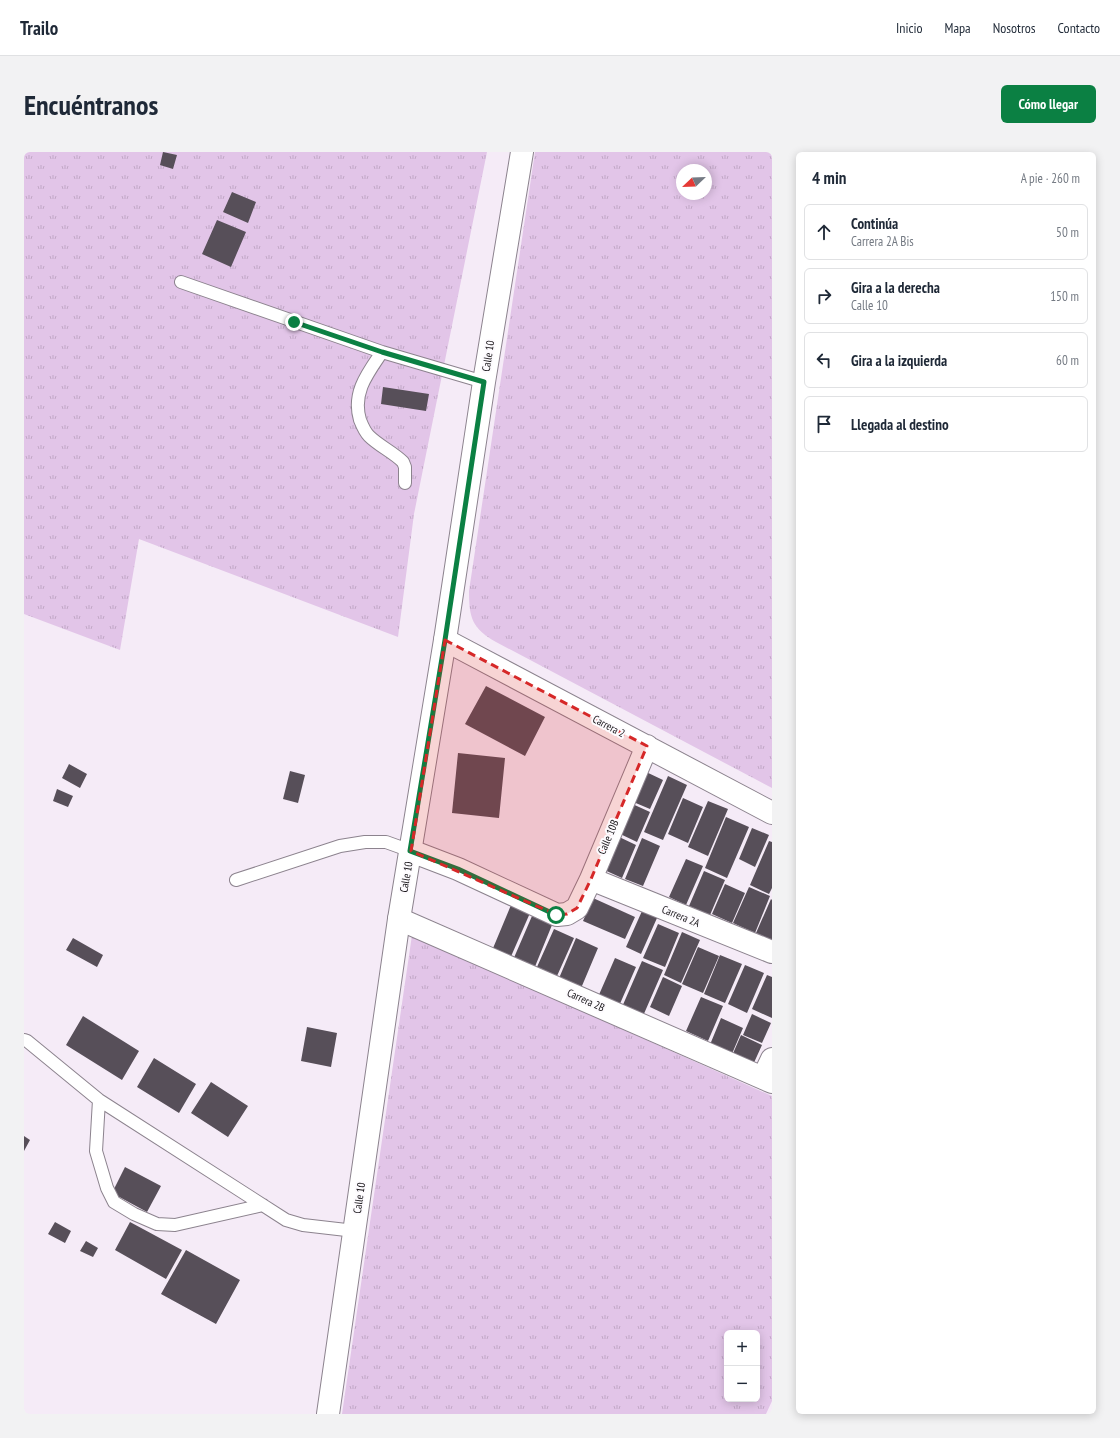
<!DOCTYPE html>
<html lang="es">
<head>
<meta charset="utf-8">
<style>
	body { margin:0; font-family:"PT Sans Narrow",sans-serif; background:#f2f2f3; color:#1f2937 }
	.controls { position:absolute; right:12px; bottom:12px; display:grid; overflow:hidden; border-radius:6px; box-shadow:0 2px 10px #0003 }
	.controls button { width:36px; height:36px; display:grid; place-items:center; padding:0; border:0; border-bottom:1px solid #e0e1e3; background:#fff; color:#1f2937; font:20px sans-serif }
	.compass { position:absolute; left:652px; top:12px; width:36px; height:36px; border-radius:50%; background:#fff; box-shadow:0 2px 10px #0003; rotate:247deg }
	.stop { position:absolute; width:12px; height:12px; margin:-9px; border:3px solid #0b8043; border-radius:50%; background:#fff }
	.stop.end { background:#0b8043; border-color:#fff; box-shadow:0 1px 4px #0008 }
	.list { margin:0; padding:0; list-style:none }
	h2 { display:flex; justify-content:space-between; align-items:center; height:52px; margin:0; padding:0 16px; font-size:17px }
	h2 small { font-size:13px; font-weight:400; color:#747a83 }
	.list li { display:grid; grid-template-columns:26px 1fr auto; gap:12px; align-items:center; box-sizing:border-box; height:56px; margin:0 8px 8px; padding:0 8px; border:1px solid #e0e1e3; border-radius:6px }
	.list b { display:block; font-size:15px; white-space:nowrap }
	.list p { margin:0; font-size:13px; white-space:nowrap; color:#747a83 }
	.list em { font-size:13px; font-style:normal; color:#747a83 }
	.icon { flex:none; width:22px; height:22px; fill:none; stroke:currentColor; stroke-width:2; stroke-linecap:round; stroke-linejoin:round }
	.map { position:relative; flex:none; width:748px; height:1262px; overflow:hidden; border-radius:6px }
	header { display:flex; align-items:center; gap:24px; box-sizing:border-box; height:56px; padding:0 20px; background:#fff; border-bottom:1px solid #e0e1e3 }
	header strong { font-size:19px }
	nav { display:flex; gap:22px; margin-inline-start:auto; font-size:14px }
	.intro { display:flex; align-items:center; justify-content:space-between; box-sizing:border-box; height:96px; padding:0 24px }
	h1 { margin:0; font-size:28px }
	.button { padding:10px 18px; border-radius:6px; background:#0b8043; color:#fff; font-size:14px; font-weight:700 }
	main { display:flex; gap:24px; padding:0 24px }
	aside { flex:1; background:#fff; border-radius:6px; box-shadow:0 2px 10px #0003 }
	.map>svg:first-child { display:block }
	.grass { fill:url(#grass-tufts); fill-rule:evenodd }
	.building { fill:#574f59 }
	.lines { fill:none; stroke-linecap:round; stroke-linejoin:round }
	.service-casing { stroke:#8c838e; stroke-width:14 }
	.minor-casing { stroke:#8c838e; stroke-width:24 }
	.tertiary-casing { stroke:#8c838e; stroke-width:24 }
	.service { stroke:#fff; stroke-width:12 }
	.minor { stroke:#fff; stroke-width:22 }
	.tertiary { stroke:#fff; stroke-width:22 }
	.route { stroke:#0b8043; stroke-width:5 }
	.marked { fill:#d62828; fill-opacity:0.2; stroke:#d62828; stroke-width:3; stroke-dasharray:8 5; stroke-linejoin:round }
	.labels { text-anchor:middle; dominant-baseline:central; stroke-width:4; stroke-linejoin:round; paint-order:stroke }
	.street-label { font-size:11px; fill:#181519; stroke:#fdfbfe }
</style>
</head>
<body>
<header>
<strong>Trailo</strong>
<nav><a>Inicio</a><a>Mapa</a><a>Nosotros</a><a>Contacto</a></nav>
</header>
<div class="intro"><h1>Encuéntranos</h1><a class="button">Cómo llegar</a></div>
<main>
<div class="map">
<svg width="748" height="1262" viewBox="0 0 748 1262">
	<defs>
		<pattern id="grass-tufts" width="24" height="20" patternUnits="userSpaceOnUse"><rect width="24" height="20" fill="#e2c5e8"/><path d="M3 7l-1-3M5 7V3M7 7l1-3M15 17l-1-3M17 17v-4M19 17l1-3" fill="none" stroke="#c1a8c6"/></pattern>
	</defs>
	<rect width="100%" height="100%" fill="#f5ebf7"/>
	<path class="grass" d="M0,0h463l-73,362 -16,123 -259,-98 -19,111 -96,-36z
		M511,0h237v636l-276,-146c-24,-14 -27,-24 -27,-51zM658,18h24v24h-24z
		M388,783l360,161v305l-6,13h-424zM703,1181h30v66h-30z"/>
	<path class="building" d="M139,0l14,3 -4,14 -13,-4z
		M208,40l24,10 -8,21 -25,-11z
		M193,68l29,12 -15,35 -29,-13z
		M359,235l46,7 -3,17 -45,-7z
		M462,534l59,31 -20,39 -60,-32z
		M434,601l47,5 -6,60 -47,-5z
		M45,612l18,10 -7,14 -18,-10z
		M266,619l15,4 -7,28 -15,-4z
		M620,619l19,9 -13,29 -19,-8z
		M644,624l19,9 -24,55 -19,-8z
		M33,637l16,7 -5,11 -15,-6z
		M659,646l20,9 -15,36 -20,-9z
		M684,649l20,8 -20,47 -20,-9z
		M604,650l22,10 -13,30 -21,-10z
		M702,665l23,10 -22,51 -22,-10z
		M728,676l17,7 -14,32 -16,-8z
		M591,683l21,10 -14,33 -22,-10z
		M618,686l18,8 -17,40 -18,-7z
		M745,689l3,1v46l-3,6 -19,-9z
		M662,707l17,7 -17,39 -17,-8z
		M680,719l21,9 -15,35 -21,-9z
		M701,732l20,9 -13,30 -20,-9z
		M725,735l21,9 -15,37 -22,-10z
		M569,746l42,19 -10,22 -42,-18z
		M747,747l1,1v40l-16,-7z
		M487,753l19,8 -21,48 -18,-8z
		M618,759l15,7 -16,36 -15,-7z
		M508,764l20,9 -18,44 -21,-9z
		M634,772l21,9 -14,34 -22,-9z
		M530,777l20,9 -17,38 -20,-9z
		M658,780l18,8 -19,43 -17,-8z
		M49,786l30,17 -6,12 -31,-17z
		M552,786l22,10 -19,45 -22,-10z
		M674,795l21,9 -16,37 -21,-9z
		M696,803l22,9 -17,39 -21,-9z
		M591,806l21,9 -17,39 -21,-9z
		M618,809l21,9 -20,46 -21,-9z
		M721,813l19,8 -17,40 -19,-9z
		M743,823l5,2v41l-20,-9z
		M639,825l19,9 -13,30 -19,-9z
		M677,845l22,9 -15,35 -22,-10z
		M728,862l19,9 -9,20 -19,-8z
		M59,864l56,35 -17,29 -56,-35z
		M697,866l22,10 -12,28 -22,-9z
		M283,875l30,6 -6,34 -30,-6z
		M717,883l21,10 -10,22 -21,-9z
		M130,906l42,26 -17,29 -42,-26z
		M187,930l37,24 -20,31 -37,-24z
		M0,984l6,4 -6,11z
		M101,1015l36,19 -14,26 -35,-19z
		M31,1070l16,9 -6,12 -17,-9z
		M106,1070l52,28 -16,29 -51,-29z
		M62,1089l12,7 -5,9 -13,-6z
		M162,1098l54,30 -24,44 -55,-30z"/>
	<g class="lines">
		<defs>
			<path id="service" d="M157,130l201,70 102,30
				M358,200c-15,22 -30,41 -22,68 2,5 5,12 9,16 10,10 24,16 34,26l2,5v16
				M212,728l104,-34 25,-4h21l25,9
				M0,888l3,1 72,59 187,120 17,5 52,6
				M75,948l-3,51 11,37 7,14 20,12 23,10 18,1 88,-20"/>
			<path id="minor" d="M421,488l327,173
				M387,699l47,18 99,46 10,-1 10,-6 14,-29 56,-133
				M567,727l181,73
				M375,767l373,163
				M739,926l9,-19"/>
			<path id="tertiary" d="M304,1262l71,-495 46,-279 39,-258 38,-230"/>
		</defs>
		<use href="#service" class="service-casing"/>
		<use href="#minor" class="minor-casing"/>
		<use href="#tertiary" class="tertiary-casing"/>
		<use href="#service" class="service"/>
		<use href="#minor" class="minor"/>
		<use href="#tertiary" class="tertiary"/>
	</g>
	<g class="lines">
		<path class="route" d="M270,170l88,30 102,30 -39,258 -35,211 48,18 98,46"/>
	</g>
	<path class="marked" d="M421,488l202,106 -56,133 -14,29 -10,6 -10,1 -146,-64z"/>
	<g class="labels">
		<g class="street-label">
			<text transform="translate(464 204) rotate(-81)">Calle 10</text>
			<text transform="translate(585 574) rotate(28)">Carrera 2</text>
			<text transform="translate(584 685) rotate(-67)">Calle 10B</text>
			<text transform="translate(382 725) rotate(-80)">Calle 10</text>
			<text transform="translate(657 764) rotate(22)">Carrera 2A</text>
			<text transform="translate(562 848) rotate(24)">Carrera 2B</text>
			<text transform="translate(335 1046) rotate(-82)">Calle 10</text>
		</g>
	</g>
</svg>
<div class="controls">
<button>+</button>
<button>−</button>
</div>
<svg class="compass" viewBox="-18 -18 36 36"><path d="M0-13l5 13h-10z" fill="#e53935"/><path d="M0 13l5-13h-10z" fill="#747a83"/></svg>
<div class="stop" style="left:532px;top:763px"></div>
<div class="stop end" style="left:270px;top:170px"></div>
</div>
<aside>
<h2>4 min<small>A pie · 260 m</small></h2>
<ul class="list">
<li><svg class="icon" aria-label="ahead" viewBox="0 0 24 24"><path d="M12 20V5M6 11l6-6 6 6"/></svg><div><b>Continúa</b><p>Carrera 2A Bis</p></div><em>50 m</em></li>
<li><svg class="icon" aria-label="right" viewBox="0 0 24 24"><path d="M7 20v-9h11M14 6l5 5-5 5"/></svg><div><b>Gira a la derecha</b><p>Calle 10</p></div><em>150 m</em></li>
<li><svg class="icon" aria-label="left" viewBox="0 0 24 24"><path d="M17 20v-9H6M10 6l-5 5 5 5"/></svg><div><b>Gira a la izquierda</b></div><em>60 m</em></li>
<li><svg class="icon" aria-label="arrive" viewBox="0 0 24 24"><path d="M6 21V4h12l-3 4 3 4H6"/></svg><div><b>Llegada al destino</b></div></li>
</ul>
</aside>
</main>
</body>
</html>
